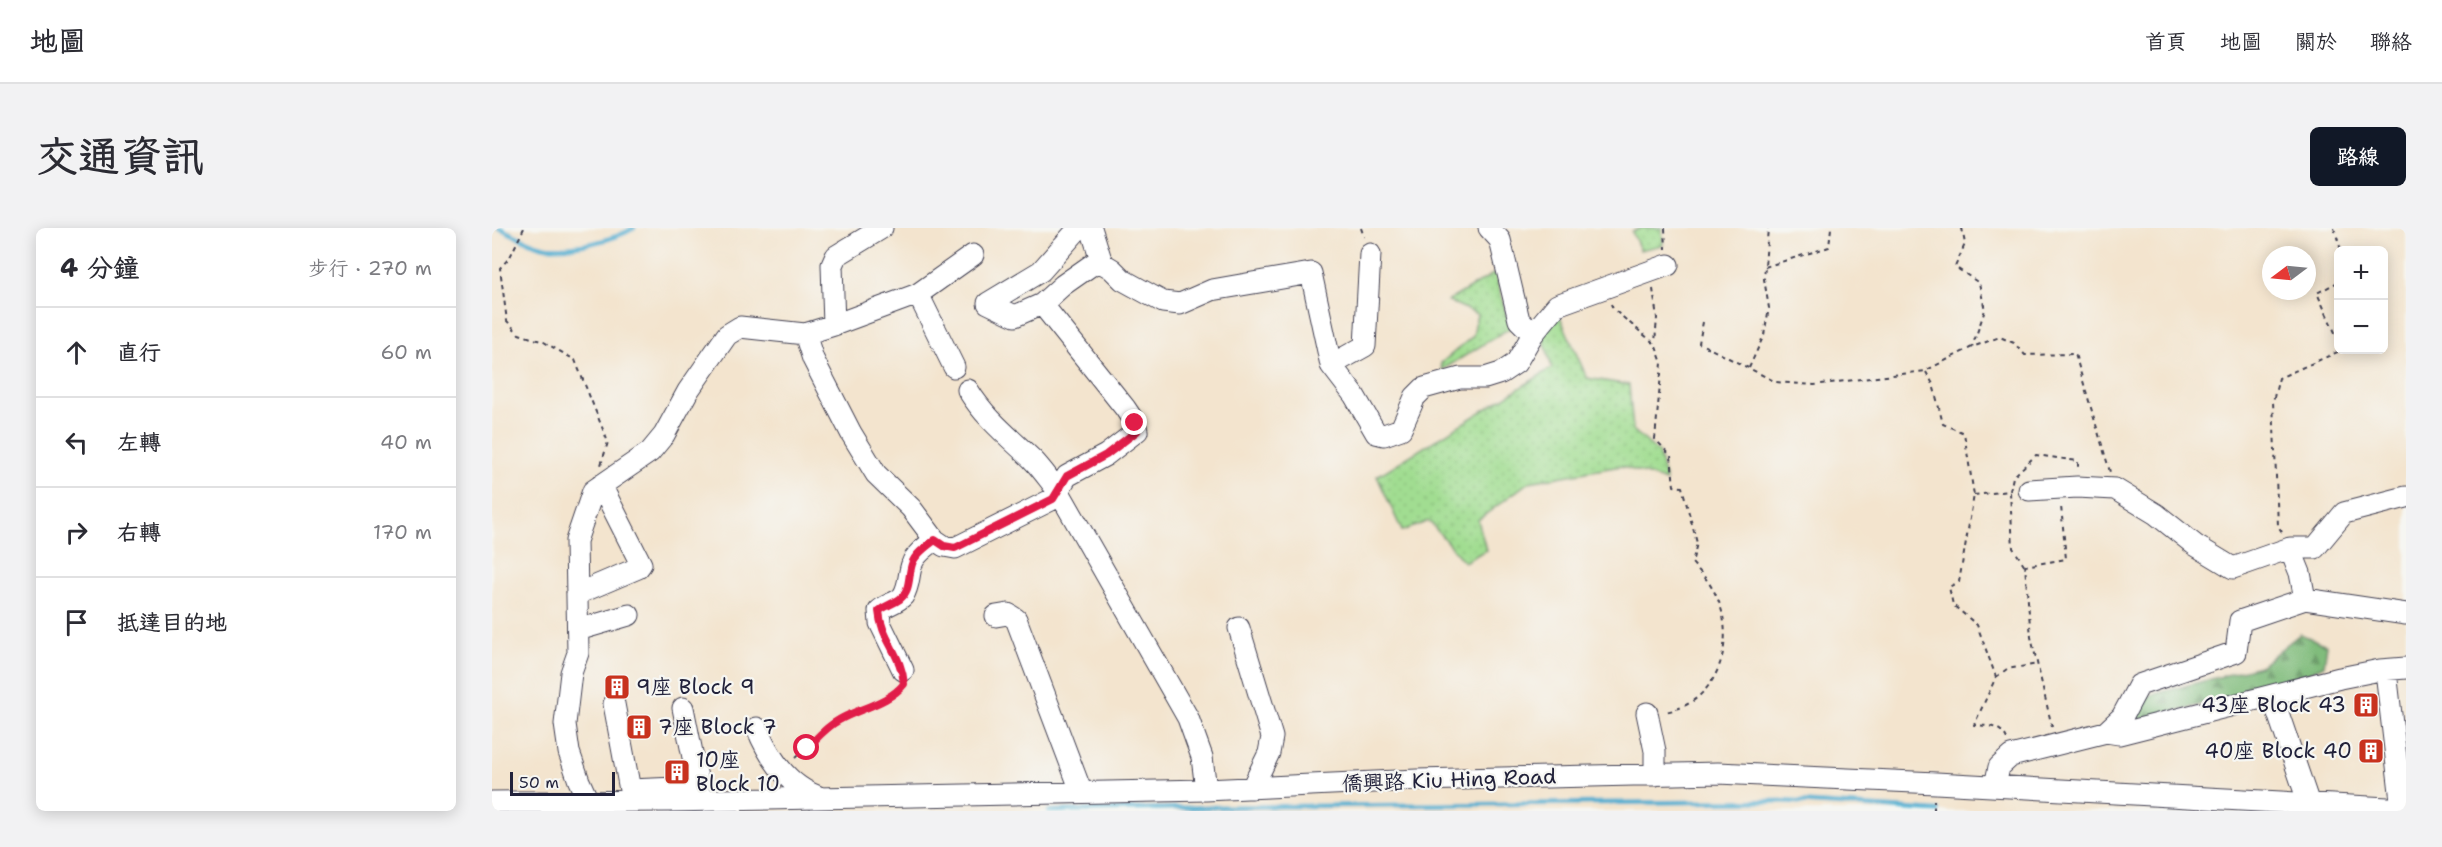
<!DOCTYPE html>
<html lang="zh-TW">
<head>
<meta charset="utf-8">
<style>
	body { margin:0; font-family:"Shantell Sans","LXGW WenKai TC",sans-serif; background:#f2f2f3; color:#2b2b33 }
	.controls { position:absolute; right:18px; top:18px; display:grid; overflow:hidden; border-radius:9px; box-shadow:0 3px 15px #0003 }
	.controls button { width:54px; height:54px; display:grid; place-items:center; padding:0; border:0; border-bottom:2px solid #e1e1e2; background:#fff; color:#2b2b33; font:30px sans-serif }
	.compass { position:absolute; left:1770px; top:18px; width:54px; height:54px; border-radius:50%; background:#fff; box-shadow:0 3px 15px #0003; rotate:254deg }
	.scale { position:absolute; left:18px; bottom:15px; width:105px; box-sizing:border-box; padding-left:6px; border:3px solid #22223b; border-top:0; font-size:16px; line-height:21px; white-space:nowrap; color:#22223b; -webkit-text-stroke:4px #f6f6f2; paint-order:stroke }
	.stop { position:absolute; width:18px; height:18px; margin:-14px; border:4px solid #e11d48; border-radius:50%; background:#fff }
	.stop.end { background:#e11d48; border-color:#fff; box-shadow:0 2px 6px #0008 }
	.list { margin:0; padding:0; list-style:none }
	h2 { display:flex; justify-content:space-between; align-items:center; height:78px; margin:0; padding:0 24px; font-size:26px }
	h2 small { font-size:20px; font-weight:400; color:#7c7c81 }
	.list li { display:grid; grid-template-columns:39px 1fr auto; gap:18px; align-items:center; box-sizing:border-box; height:90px; padding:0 24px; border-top:2px solid #e1e1e2 }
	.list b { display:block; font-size:22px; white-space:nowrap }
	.list em { font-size:20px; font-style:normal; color:#7c7c81 }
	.icon { flex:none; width:33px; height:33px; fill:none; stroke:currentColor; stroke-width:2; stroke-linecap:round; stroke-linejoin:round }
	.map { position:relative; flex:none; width:1914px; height:583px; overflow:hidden; border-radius:9px }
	header { display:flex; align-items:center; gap:36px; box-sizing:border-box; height:84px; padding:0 30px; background:#fff; border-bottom:2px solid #e1e1e2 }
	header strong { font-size:28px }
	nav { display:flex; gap:33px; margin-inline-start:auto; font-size:21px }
	.intro { display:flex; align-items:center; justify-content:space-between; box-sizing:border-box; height:144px; padding:0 36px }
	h1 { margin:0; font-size:42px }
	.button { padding:15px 27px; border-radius:9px; background:#111827; color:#fff; font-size:21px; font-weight:700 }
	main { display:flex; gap:36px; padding:0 36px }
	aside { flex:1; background:#fff; border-radius:9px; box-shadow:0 3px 15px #0003 }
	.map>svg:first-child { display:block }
	.grass { fill:url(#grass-dots); stroke:#628066; stroke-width:1.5 }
	.forest { fill:url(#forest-firs); stroke:#516f5b; stroke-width:1.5 }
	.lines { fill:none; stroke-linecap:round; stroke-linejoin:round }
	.stream { stroke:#52afd1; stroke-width:4.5 }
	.minor-casing { stroke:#413f51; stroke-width:23 }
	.path { stroke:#413f51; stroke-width:2; stroke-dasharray:4.5 4.5; stroke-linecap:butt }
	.minor { stroke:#fff; stroke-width:21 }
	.route { stroke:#e11d48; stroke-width:8 }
	.labels { text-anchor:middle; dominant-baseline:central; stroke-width:4.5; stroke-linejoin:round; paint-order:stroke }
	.poi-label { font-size:21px; fill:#22223b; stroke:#f6f6f2; text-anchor:start }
	.street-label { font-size:21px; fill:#22223b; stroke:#f6f6f2 }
</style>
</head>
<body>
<header>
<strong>地圖</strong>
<nav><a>首頁</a><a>地圖</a><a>關於</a><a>聯絡</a></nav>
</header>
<div class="intro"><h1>交通資訊</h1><a class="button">路線</a></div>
<main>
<aside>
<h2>4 分鐘<small>步行 · 270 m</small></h2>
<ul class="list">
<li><svg class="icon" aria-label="ahead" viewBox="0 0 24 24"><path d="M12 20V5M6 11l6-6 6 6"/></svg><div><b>直行</b></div><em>60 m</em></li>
<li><svg class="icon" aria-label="left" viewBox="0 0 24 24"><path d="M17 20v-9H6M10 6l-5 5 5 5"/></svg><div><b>左轉</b></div><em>40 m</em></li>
<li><svg class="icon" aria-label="right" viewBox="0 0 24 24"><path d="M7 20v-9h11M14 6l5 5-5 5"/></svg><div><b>右轉</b></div><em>170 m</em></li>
<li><svg class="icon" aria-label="arrive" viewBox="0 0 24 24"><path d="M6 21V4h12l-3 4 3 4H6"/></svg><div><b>抵達目的地</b></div></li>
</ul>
</aside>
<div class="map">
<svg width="1914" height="583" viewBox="0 0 1914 583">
	<defs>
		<pattern id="grass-dots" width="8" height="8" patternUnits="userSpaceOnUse" patternTransform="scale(1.5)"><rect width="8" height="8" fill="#a1dd91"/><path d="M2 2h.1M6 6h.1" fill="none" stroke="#8abd7e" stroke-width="1.8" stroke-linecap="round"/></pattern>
		<pattern id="forest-firs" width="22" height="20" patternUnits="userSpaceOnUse" patternTransform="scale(1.5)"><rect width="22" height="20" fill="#80bc7b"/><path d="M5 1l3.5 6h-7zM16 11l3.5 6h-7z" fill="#689866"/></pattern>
	</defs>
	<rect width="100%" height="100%" fill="#f6f6f2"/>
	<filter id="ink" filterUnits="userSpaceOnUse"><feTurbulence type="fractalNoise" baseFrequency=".0167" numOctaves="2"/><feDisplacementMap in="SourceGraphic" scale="12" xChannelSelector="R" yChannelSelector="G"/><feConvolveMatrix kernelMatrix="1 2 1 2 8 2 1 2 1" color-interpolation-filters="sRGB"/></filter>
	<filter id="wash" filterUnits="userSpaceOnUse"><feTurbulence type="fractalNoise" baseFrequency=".008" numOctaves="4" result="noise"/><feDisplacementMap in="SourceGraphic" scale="24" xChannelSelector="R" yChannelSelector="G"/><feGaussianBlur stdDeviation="1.35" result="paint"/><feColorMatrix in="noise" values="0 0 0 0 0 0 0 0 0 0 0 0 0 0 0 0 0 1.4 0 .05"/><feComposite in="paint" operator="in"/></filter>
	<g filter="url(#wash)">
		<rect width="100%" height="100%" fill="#f3e4ce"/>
		<path class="grass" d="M1150,0h20l1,17 -23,5 -8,-18z
			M1003,45l15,55 -68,42 -1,-7 32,-27 4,-22 -29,-13z
			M1066,84l29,66 42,7 4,45 25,22 8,29 -45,-15 -92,16 -51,38 8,30 -22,12 -35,-41 -27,10 -25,-55 175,-108 -10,-35z"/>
		<path class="forest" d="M1808,406l27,11 -3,21 -42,18 -153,39 7,-24 124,-33z"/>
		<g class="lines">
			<path class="stream" d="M7,0c14,6 33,17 48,19 27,2 65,-6 87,-19
				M557,583l165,-4 567,-6 157,10"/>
		</g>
	</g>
	<g filter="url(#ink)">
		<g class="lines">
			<defs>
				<path id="minor" d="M587,0l-38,43 -53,32 27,13 27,-12 21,-19 30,-21 9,-1 10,6 11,11 40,22 17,2 32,-14 99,-17 20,92 23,30 22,38 8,2 17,-6 14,-32 9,-9 36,-10h25l16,-5 15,-10 17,-29 24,-29 111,-40
					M599,0l11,35
					M997,0l11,12 19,80 14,14
					M426,66l36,73
					M342,97l-2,-60 4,-9 46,-28
					M313,106l8,25 38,74 25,41 35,34 24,32 9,6 11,2 98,-49 14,-23 39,-21 31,-24 -2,-8 -10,-15 -83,-104
					M839,137l34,-19 5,-92
					M476,162c17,28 41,47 64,69 10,10 18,22 27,33l129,226 14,39 4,33
					M1537,262l48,-3 38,2 41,25 39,31 38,23 57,-20h25l29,-35 62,-16
					M1798,320l10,25 5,26
					M85,366l61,-26 3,-4 -40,-79
					M504,388l12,-2 8,5 65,172
					M747,400l33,109 -3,16 -17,35
					M86,402l51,-15
					M411,442l-23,-47 -1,-12c7,-7 18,-8 24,-15 7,-11 5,-21 9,-32 3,-10 15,-18 23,-24
					M1895,452l15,129
					M122,476l16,86 69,-3 -16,-79
					M1785,482l32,94
					M1155,485l8,38v24
					M265,500c12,29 30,57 60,68
					M1614,504l13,2 221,-56 40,-8 26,-2
					M1503,558l4,-19 12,-11 95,-24 16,-15 17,-32 97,-33 4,-31 65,-22 101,15
					M0,574l176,-1 538,-11 211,-10 301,-7 218,10 470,26
					M97,575l-10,-22 -10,-29 -4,-28 6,-51 7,-20 -2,-112 17,-50 57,-39 14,-17 24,-44 39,-56 13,-8 65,7 29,-9 84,-31 55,-39"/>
			</defs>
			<use href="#minor" class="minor-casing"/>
			<path class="path" d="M32,0l-14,29 -10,11 7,53 12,13 25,8 31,18 33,82 -7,23
				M869,0l3,9
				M1173,0l1,21
				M1470,0l3,16 -10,23 24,16 6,27 -13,37
				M1842,0l7,22
				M1273,39l64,-20 2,-19
				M1846,54l-21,11 21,46
				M1161,61l4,29 -2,25
				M1119,76l2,5 42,35 7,19 -7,76 16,17 3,30 8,1 15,56 -5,20c7,8 15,16 20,25 28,45 9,116 -48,124
				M1211,94l-4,21 77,39 38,3 111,-14 47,-24 28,-10 14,6 11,12 50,-1 35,118
				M1257,140l15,-33 5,-27 -5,-29 4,-51
				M1434,144l7,12 10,40 21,9 10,62 -15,87 -10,5 4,18 24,20 19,52 -22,48c14,1 27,0 33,14
				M1518,264l3,56 12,18
				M1482,267l36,-4 3,-14 23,-22 42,6v10
				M1790,304l-4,-6 -5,-125 6,-23 63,-28
				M1504,449l11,-8 31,-5
				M1560,499l-21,-90 -6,-71 41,-7 -5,-53
				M303,530l28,-27 15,-10 59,-28 4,-5
				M1442,583v-11"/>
			<use href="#minor" class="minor"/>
		</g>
	</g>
	<g class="lines" filter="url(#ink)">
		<path class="route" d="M315,520c10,-10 19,-21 32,-28 21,-12 50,-17 65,-36 -2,-29 -23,-45 -25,-73 7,-6 14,-7 21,-12 11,-9 8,-23 12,-35 3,-10 15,-18 23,-24l9,6 11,2 98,-49 14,-23 39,-21 31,-24 -2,-8"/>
	</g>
	<defs>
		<symbol id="building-square" viewBox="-11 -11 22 22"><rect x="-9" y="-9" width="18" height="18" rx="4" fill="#c8321e" stroke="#f6f6f2"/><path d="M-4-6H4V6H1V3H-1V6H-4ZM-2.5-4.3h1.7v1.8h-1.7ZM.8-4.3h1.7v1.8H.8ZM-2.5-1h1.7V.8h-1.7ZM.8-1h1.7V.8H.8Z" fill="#fff"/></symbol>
	</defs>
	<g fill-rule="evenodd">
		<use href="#building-square" x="110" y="444" width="30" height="30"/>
		<use href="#building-square" x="1859" y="462" width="30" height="30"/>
		<use href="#building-square" x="132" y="484" width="30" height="30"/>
		<use href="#building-square" x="1864" y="508" width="30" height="30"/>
		<use href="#building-square" x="170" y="529" width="30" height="30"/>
	</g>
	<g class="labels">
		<g class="poi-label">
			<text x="144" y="459">9座 Block 9</text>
			<text x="1854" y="477" text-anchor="end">43座 Block 43</text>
			<text x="166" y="499">7座 Block 7</text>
			<text x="1860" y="523" text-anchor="end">40座 Block 40</text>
			<text x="204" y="532">10座<tspan x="204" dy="24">Block 10</tspan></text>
		</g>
		<g class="street-label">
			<text transform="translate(957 552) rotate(-2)">僑興路 Kiu Hing Road</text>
		</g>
	</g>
</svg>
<div class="controls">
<button>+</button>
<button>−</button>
</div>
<svg class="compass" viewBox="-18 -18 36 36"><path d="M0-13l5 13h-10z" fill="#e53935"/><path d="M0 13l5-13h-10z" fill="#7c7c81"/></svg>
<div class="scale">50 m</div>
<div class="stop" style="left:315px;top:520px"></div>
<div class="stop end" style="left:643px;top:195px"></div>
</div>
</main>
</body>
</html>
